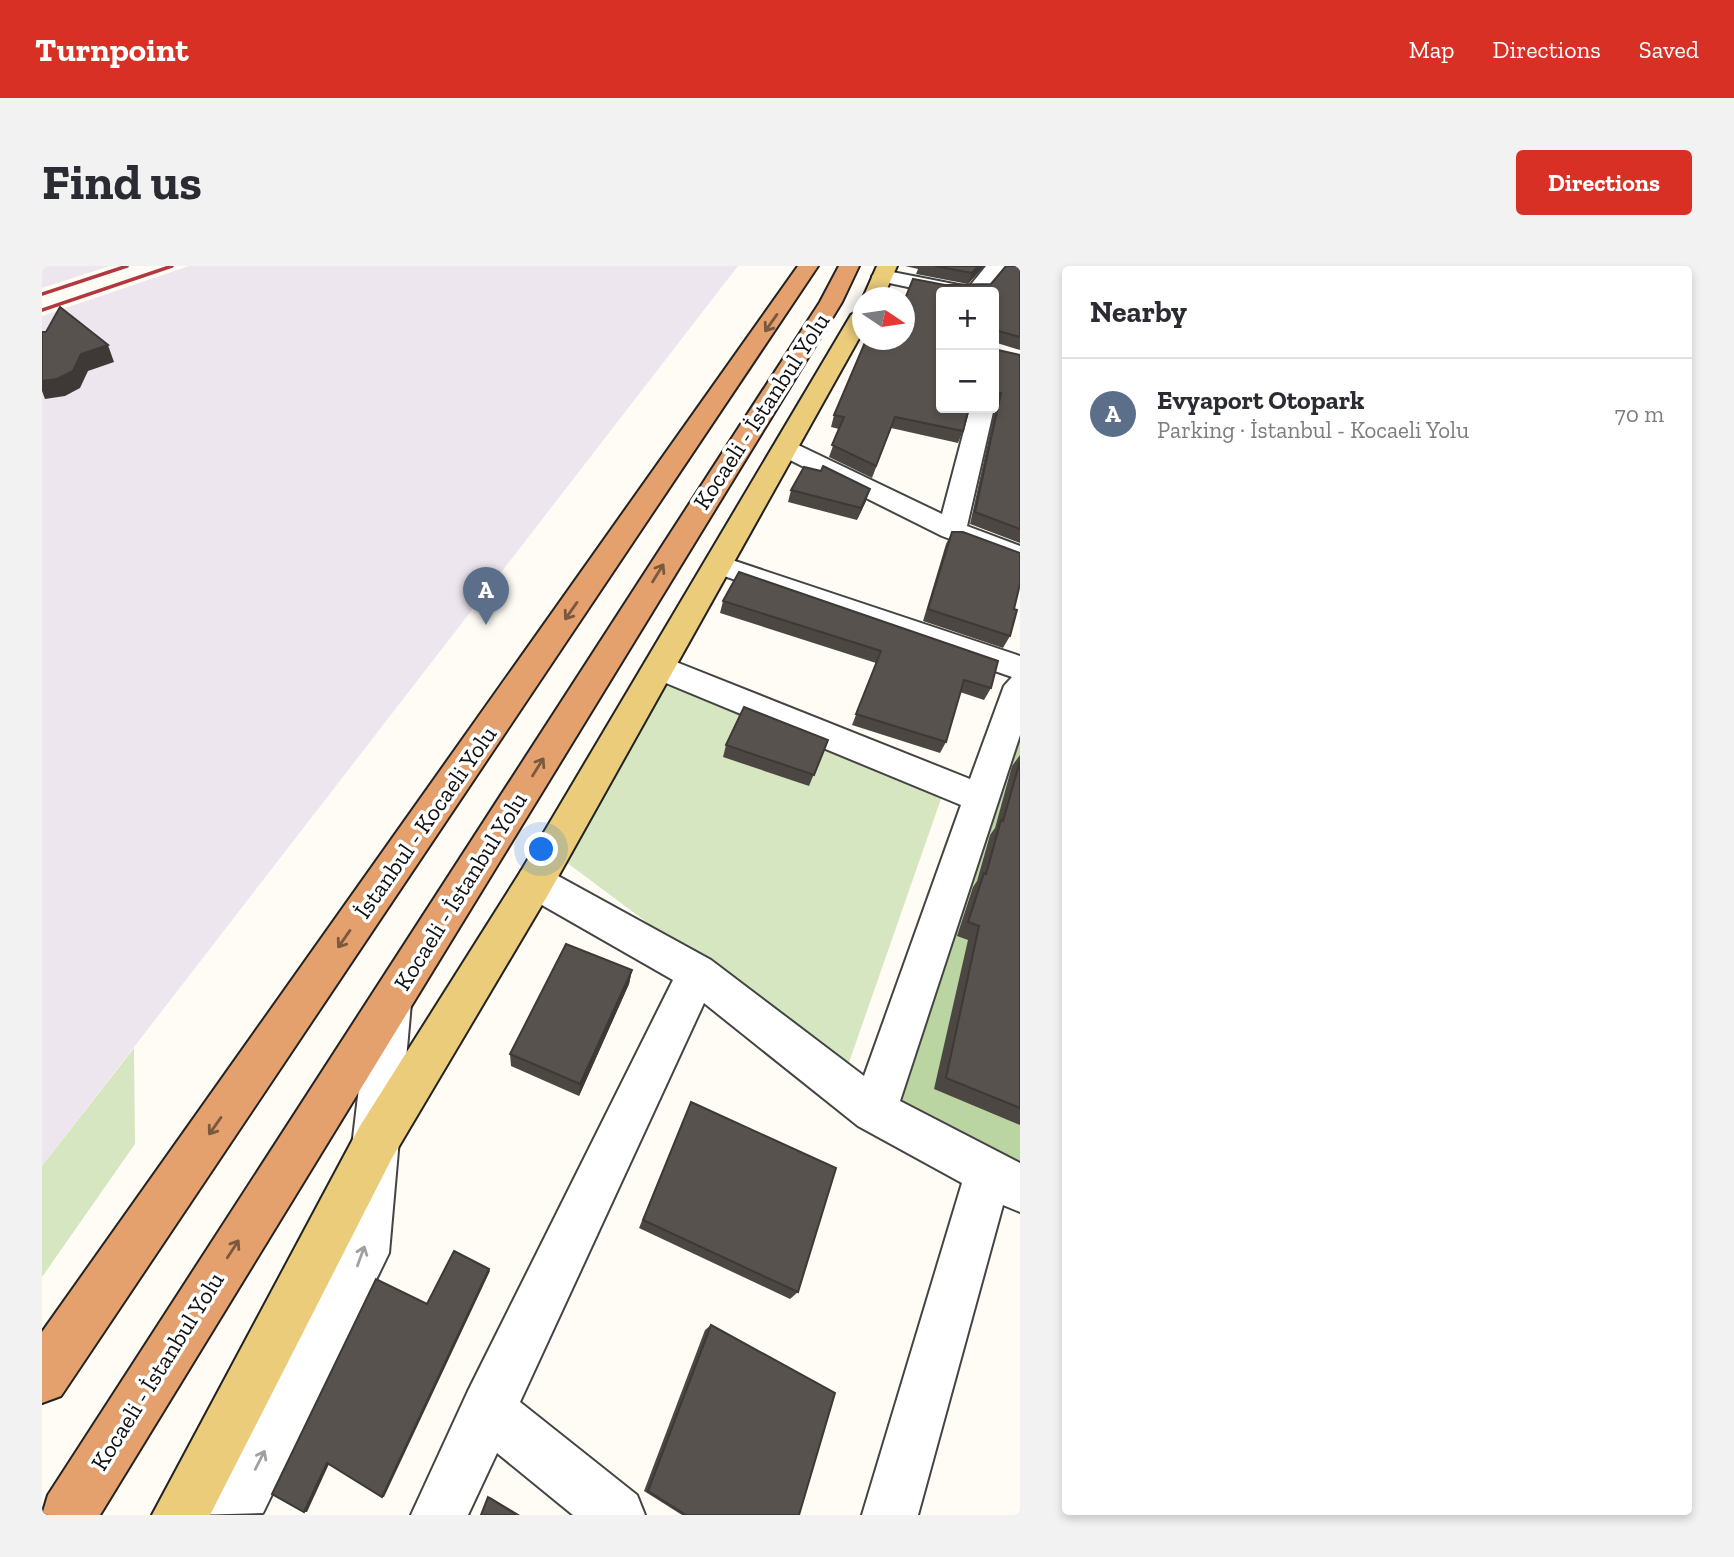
<!DOCTYPE html>
<html lang="en">
<head>
<meta charset="utf-8">
<style>
	body { margin:0; font-family:"Zilla Slab",serif; background:#f2f2f3; color:#2b2b33 }
	.controls { position:absolute; right:21px; top:21px; display:grid; overflow:hidden; border-radius:7px; box-shadow:0 4px 10px #0003 }
	.controls button { width:63px; height:63px; display:grid; place-items:center; padding:0; border:0; border-bottom:2px solid #e1e1e2; background:#fff; color:#2b2b33; font:35px sans-serif }
	.compass { position:absolute; left:810px; top:21px; width:63px; height:63px; border-radius:50%; background:#fff; box-shadow:0 4px 10px #0003; rotate:103deg }
	.you { position:absolute; left:500px; top:584px; width:24px; height:24px; margin:-18px; border:5px solid #fff; border-radius:50%; background:#1a73e8; box-shadow:0 0 0 10px #1a73e833 }
	.badge { display:grid; place-items:center; width:46px; height:46px; border-radius:50%; background:#d93025; color:#fff; font-size:23px; font-weight:700 }
	.pin { position:absolute; translate:-50% -58px; filter:drop-shadow(0 2px 4px #0008) }
	.pin::after { content:''; position:absolute; top:37px; width:24px; height:21px; background:inherit; clip-path:polygon(0 0,100% 0,50% 100%) }
	.list { margin:0; padding:0; list-style:none }
	h2 { display:flex; justify-content:space-between; align-items:center; height:91px; margin:0; padding:0 28px; font-size:30px }
	h2 small { font-size:23px; font-weight:400; color:#7c7c81 }
	.list li { display:grid; grid-template-columns:46px 1fr auto; gap:21px; align-items:center; box-sizing:border-box; height:112px; padding:0 28px; border-top:2px solid #e1e1e2 }
	.list b { display:block; font-size:26px; white-space:nowrap }
	.list p { margin:0; font-size:23px; white-space:nowrap; color:#7c7c81 }
	.list em { font-size:23px; font-style:normal; color:#7c7c81 }
	.map { position:relative; flex:none; width:978px; height:1249px; overflow:hidden; border-radius:7px }
	header { display:flex; align-items:center; gap:42px; box-sizing:border-box; height:98px; padding:0 35px; background:#d93025; color:#fff }
	header strong { font-size:33px }
	nav { display:flex; gap:38px; margin-inline-start:auto; font-size:24px }
	.intro { display:flex; align-items:center; justify-content:space-between; box-sizing:border-box; height:168px; padding:0 42px }
	h1 { margin:0; font-size:49px }
	.button { padding:18px 32px; border-radius:7px; background:#d93025; color:#fff; font-size:24px; font-weight:700 }
	main { display:flex; gap:42px; padding:0 42px }
	aside { flex:1; background:#fff; border-radius:7px; box-shadow:0 4px 10px #0003 }
	.map>svg:first-child { display:block }
	.industrial { fill:#ede6ee }
	.green { fill:#d5e6c1 }
	.forest { fill:#bad5a2 }
	.lines { fill:none; stroke-linecap:round; stroke-linejoin:round }
	.minor-casing { stroke:#444; stroke-width:4 }
	.major-casing { stroke:#222; stroke-width:4 }
	.highway-casing { stroke:#222; stroke-width:4 }
	.minor { fill:#fff; fill-rule:evenodd }
	.major { fill:#eacc7a; fill-rule:evenodd }
	.highway { fill:#e4a16d; fill-rule:evenodd }
	.rail { stroke:#b2373f; stroke-width:3.5 }
	.wall { fill:#4c4743 }
	.shaded-wall { fill:#3e3937 }
	.building { fill:#58524e; stroke:#3e3937; stroke-width:2 }
	.oneway { stroke:#7a593f }
	.oneway2 { stroke:#a0a0a0 }
	.labels { text-anchor:middle; dominant-baseline:central; stroke-width:7; stroke-linejoin:round; paint-order:stroke }
	.street-label { font-size:24px; fill:#111; stroke:#fff }
</style>
</head>
<body>
<header>
<strong>Turnpoint</strong>
<nav><a>Map</a><a>Directions</a><a>Saved</a></nav>
</header>
<div class="intro"><h1>Find us</h1><a class="button">Directions</a></div>
<main>
<div class="map">
<svg width="978" height="1249" viewBox="0 0 978 1249">
	<rect width="100%" height="100%" fill="#fefcf5"/>
	<path class="industrial" d="M0,0h68l-68,22z
		M147,0h549l-696,900v-850z"/>
	<path class="green" d="M627,413l273,117 -96,275 -284,-212z
		M92,782l1,96 -93,133v-111z"/>
	<path class="forest" d="M978,420v502l-146,-77z"/>
	<g class="lines">
		<defs>
			<path id="minor" d="M944,0h21l-20,26 -46,2 -66,-14 -3,-4 10,-6 87,17z
				M952,141v1l-27,118 53,20v19l-78,-29 -164,-82 -4,-5 4,-5h18l146,70 28,-106z
				M678,290l300,100v79l-120,366 120,62v49l-17,-7 -85,310h-56l100,-332 -104,-57 -154,-123 -184,399 117,93 8,20h-72l-76,-62 -29,62h-57l57,-124 205,-411 -152,-87 -5,-11 5,-11 14,-5 14,5 162,89 153,116 97,-271 -312,-129 -5,-8 5,-8 11,-3 11,3 299,119 34,-93 8,-9 -302,-106 -4,-6 4,-6z
				M348,718l15,6 6,13 -22,250 -126,260 -70,2 8,-20 22,-22 117,-225 29,-245 6,-13z"/>
			<path id="major" d="M835,0h20l-14,32 -21,2z
				M820,42v25l-313,560 -157,265 -182,357h-58l208,-389 161,-255 330,-556z"/>
			<path id="highway" d="M756,0h20l-757,1130 -19,7v-71z
				M797,0h20l-17,36 -742,1213h-58l6,-20 772,-1193z"/>
		</defs>
		<use href="#minor" class="minor-casing"/>
		<use href="#major" class="major-casing"/>
		<use href="#highway" class="highway-casing"/>
		<use href="#minor" class="minor"/>
		<use href="#major" class="major"/>
		<use href="#highway" class="highway"/>
		<path class="rail" d="M0,28l85,-28
			M0,44l130,-44"/>
	</g>
	<path class="wall" d="M863,0h79l-16,18 -52,-10 2,-5z
		M978,0v84l-23,-7 1,7 22,5v188l-50,-19 26,-119h-2v-113l-31,139 -5,12 -67,-15 -19,50 -43,-21 10,-28 -8,-2 3,-12 71,-75 40,-55 46,-1z
		M749,224l75,11 -9,19 -69,-18z
		M910,266l62,77 -4,27 -7,12 -80,-27 23,-77z
		M697,306l252,116 -7,12 -24,-8 -14,50 -6,11 -88,-28 24,-62 -156,-50 3,-12z
		M786,474l-19,46 -86,-29 3,-12z
		M978,489v370l-86,-36 34,-149 -11,-4 16,-49 4,-6 13,-46 5,-7 17,-62z
		M590,704l-3,14 -50,112 -68,-30 -1,-12z
		M649,836l107,190 -8,7 -151,-71z
		M669,1059l88,190h-117l-38,-24 61,-161z"/>
	<path class="shaded-wall" d="M936,0h6l-16,18 4,-11z
		M66,79l6,17 -26,9 -8,17 -15,8 -20,3 -3,-8v-10l39,-27z
		M828,223l-4,12 -9,19 4,-12z
		M590,704l-3,14 -50,112 1,-12z
		M447,1003l1,2 -106,226h-2z
		M285,1197l2,1 -22,48h-3z
		M446,1231h2l30,18h-3z"/>
	<path class="building" d="M893,0h43l-6,7z
		M964,0h14v71l-21,-6 -3,3 2,16 22,5v174l-45,-17 26,-119 -7,1v-102h-53v116h28l-6,23 -68,-14 -19,49 -44,-21 12,-28 -10,-2 32,-75h39v-41l8,-20 32,6 46,-1z
		M18,41l48,38 -27,9 -8,17 -16,8 -15,2v-49h4z
		M781,200l47,23 -9,19 -70,-18 13,-23 17,4z
		M910,266h11l57,21v31l-6,25 3,1 -7,26 -82,-27z
		M697,306l259,89 -7,27 -27,-8 -18,62 -90,-28 25,-63 -158,-50z
		M702,441l84,33 -14,35 -88,-30z
		M978,495v347l-74,-30 33,-152 -11,-4 16,-49 2,1 15,-54 2,1z
		M524,678l66,26 -52,114 -70,-30z
		M649,836l145,66 -38,124 -155,-72z
		M412,985l35,18 -107,228 -55,-34 -23,49 -32,-18 104,-215 51,25z
		M669,1059l124,68 -36,122h-113l-38,-24z
		M446,1231l29,18h-36z"/>
	<defs><path id="oneway-shaft" d="M-6 0H5M1.5-3L5.5 0L1.5 3" fill="none" stroke-width="1.6" stroke-linecap="round" stroke-linejoin="round" transform="scale(1.75)"/></defs>
	<g class="oneway">
		<use href="#oneway-shaft" transform="translate(729 57) rotate(125)"/>
		<use href="#oneway-shaft" transform="translate(616 307) rotate(-58)"/>
		<use href="#oneway-shaft" transform="translate(529 345) rotate(125)"/>
		<use href="#oneway-shaft" transform="translate(496 501) rotate(-58)"/>
		<use href="#oneway-shaft" transform="translate(302 673) rotate(125)"/>
		<use href="#oneway-shaft" transform="translate(173 860) rotate(125)"/>
		<use href="#oneway-shaft" transform="translate(191 983) rotate(-57)"/>
	</g>
	<g class="oneway2">
		<use href="#oneway-shaft" transform="translate(319 990) rotate(-70)"/>
		<use href="#oneway-shaft" transform="translate(218 1194) rotate(-63)"/>
	</g>
	<g class="labels">
		<g class="street-label">
			<text transform="translate(719 145) rotate(-57)">Kocaeli - İstanbul Yolu</text>
			<text transform="translate(383 556) rotate(-55)">İstanbul - Kocaeli Yolu</text>
			<text transform="translate(418 625) rotate(-58)">Kocaeli - İstanbul Yolu</text>
			<text transform="translate(115 1105) rotate(-58)">Kocaeli - İstanbul Yolu</text>
		</g>
	</g>
</svg>
<div class="controls">
<button>+</button>
<button>−</button>
</div>
<svg class="compass" viewBox="-18 -18 36 36"><path d="M0-13l5 13h-10z" fill="#e53935"/><path d="M0 13l5-13h-10z" fill="#7c7c81"/></svg>
<div class="you"></div>
<div class="pin badge" style="left:444px;top:359px;background:#5c6f8a">A</div>
</div>
<aside>
<h2>Nearby<small></small></h2>
<ul class="list">
<li><span class="badge" style="background:#5c6f8a">A</span><div><b>Evyaport Otopark</b><p>Parking · İstanbul - Kocaeli Yolu</p></div><em>70 m</em></li>
</ul>
</aside>
</main>
</body>
</html>
